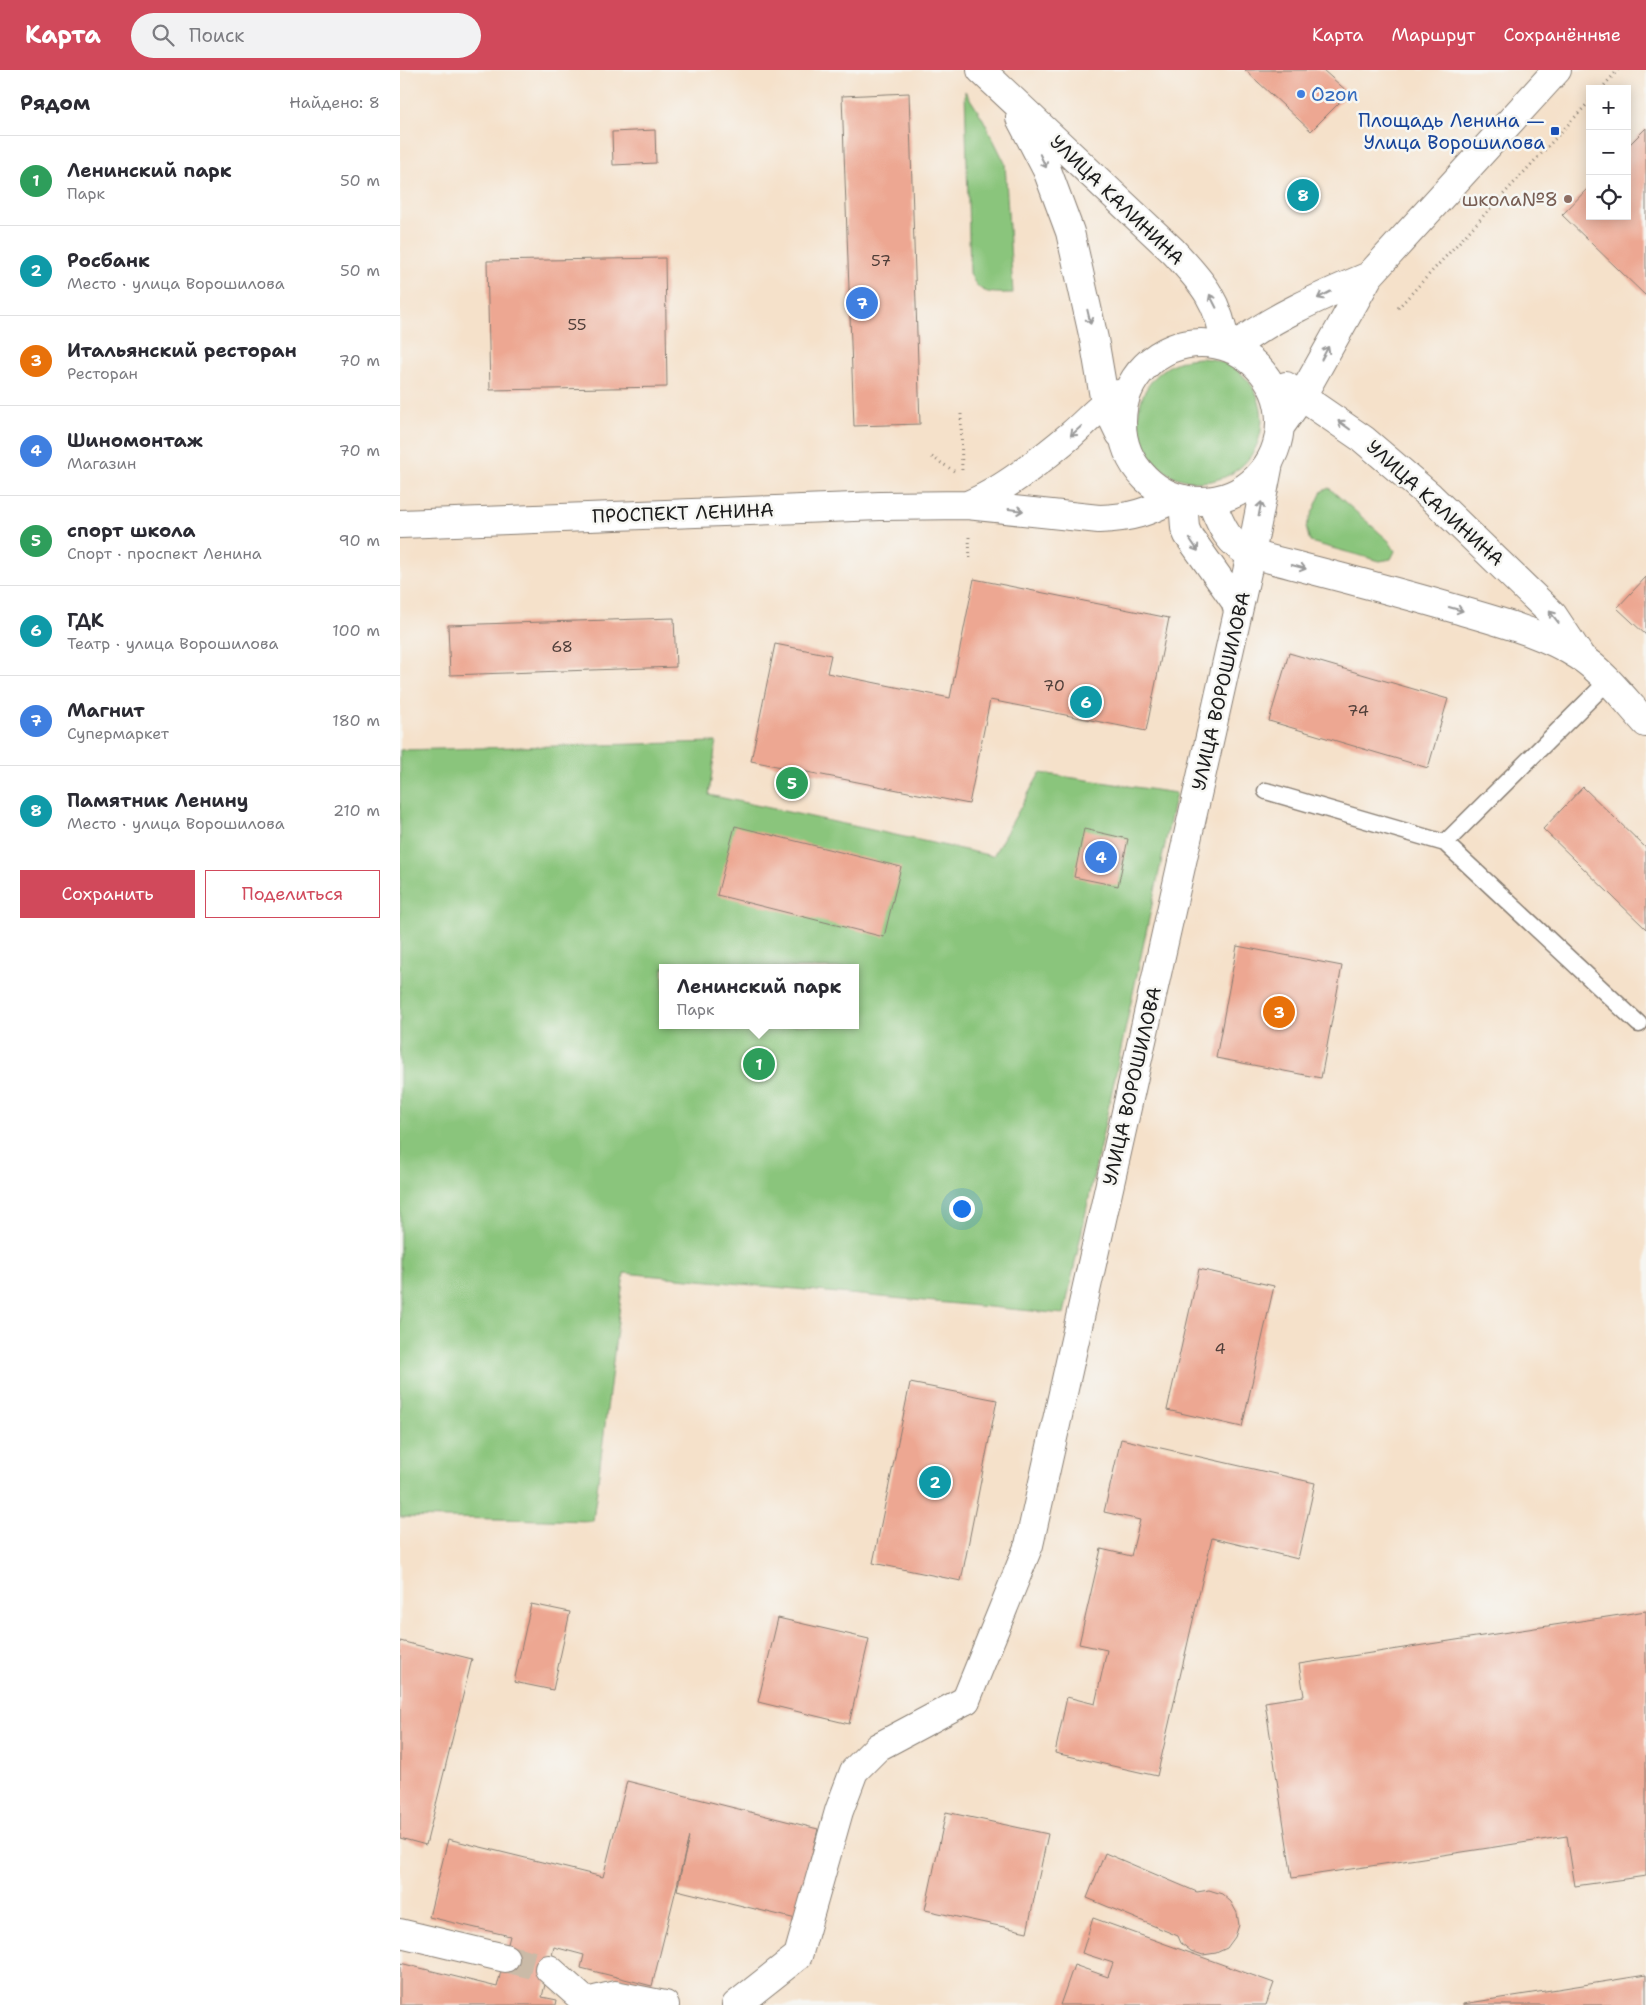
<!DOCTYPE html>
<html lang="ru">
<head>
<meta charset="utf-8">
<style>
	body { margin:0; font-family:"Shantell Sans",sans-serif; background:#f2f2f3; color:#2b2b33 }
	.controls { position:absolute; right:15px; top:15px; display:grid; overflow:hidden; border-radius:0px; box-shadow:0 2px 12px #0003 }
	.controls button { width:45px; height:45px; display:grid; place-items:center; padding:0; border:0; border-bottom:1px solid #e1e1e2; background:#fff; color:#2b2b33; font:25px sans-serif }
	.you { position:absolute; left:561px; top:1138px; width:18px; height:18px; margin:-12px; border:4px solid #fff; border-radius:50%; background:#1a73e8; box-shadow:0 0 0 8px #1a73e833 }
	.badge { display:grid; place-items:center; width:32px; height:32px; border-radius:50%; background:#d1495b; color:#fff; font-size:16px; font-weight:700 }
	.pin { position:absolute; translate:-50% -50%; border:2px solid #fff; box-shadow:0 1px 5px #0006 }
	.popup { position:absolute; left:259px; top:894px; width:200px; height:65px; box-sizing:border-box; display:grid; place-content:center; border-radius:0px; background:#fff; filter:drop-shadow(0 1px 4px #0005); font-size:16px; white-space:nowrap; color:#7c7c81 }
	.popup b { font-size:19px; color:#2b2b33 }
	.popup::after { content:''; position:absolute; left:50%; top:100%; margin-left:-10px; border:10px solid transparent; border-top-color:#fff }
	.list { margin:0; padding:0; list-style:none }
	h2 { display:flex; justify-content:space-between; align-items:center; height:65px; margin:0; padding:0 20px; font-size:21px }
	h2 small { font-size:16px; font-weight:400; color:#7c7c81 }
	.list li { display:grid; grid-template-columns:32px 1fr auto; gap:15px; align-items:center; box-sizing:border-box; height:90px; padding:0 20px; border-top:1px solid #e1e1e2 }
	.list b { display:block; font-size:19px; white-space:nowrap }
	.list p { margin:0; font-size:16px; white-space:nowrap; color:#7c7c81 }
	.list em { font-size:16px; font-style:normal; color:#7c7c81 }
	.actions { display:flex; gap:10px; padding:15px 20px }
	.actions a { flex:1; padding:11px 0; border:1px solid #d1495b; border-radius:0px; text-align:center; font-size:18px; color:#d1495b }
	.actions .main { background:#d1495b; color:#fff }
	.icon { flex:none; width:28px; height:28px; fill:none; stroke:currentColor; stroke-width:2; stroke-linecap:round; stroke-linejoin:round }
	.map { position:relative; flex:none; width:1246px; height:1935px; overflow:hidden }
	header { display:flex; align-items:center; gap:30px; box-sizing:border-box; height:70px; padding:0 25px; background:#d1495b; color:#fff }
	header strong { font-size:24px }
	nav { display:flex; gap:28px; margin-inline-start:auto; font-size:18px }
	.search { width:350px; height:45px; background:#f2f2f3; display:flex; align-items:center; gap:12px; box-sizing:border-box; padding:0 18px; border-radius:28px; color:#7c7c81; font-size:19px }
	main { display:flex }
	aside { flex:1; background:#fff }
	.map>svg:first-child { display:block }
	.green { fill:#8ac57b; stroke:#53704c; fill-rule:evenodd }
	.building { fill:#eda792 }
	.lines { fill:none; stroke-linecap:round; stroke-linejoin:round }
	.minor-tunnel { stroke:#cabaa7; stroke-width:28; stroke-dasharray:28 14; stroke-linecap:butt }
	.service-casing { stroke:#887e73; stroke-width:19 }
	.minor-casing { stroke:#887e73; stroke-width:30 }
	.tertiary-casing { stroke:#887e73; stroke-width:30 }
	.secondary-casing { stroke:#887e73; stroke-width:30 }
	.path { stroke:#887e73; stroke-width:3; stroke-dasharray:1 4; stroke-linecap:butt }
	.service { stroke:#fff; stroke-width:16 }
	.minor { stroke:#fff; stroke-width:28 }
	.tertiary { stroke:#fff; stroke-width:28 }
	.secondary { stroke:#fff; stroke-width:28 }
	.oneway { stroke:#999 }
	.shop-dot { fill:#3f7fe0; stroke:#f6f6f2; stroke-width:2 }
	.transit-dot { fill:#1a4fb4; stroke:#f6f6f2; stroke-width:2 }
	.education-dot { fill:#8d6e63; stroke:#f6f6f2; stroke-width:2 }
	.labels { text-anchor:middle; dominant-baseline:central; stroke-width:5; stroke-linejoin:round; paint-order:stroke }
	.number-label { font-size:16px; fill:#503f3a }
	.shop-label { font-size:19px; fill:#366cbe; stroke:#f6f6f2; text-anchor:start }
	.transit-label { font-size:19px; fill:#164399; stroke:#f6f6f2; text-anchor:end }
	.education-label { font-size:19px; fill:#785e54; stroke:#f6f6f2; text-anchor:end }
	.street-label { font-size:19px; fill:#1c1c1c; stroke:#f6f6f2 }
</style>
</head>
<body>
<header>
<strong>Карта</strong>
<div class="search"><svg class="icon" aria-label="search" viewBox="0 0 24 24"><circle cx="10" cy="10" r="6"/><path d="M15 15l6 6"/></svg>Поиск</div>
<nav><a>Карта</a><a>Маршрут</a><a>Сохранённые</a></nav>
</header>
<main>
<aside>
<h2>Рядом<small>Найдено: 8</small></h2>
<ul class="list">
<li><span class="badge" style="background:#2e9e5b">1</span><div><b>Ленинский парк</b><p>Парк</p></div><em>50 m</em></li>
<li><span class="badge" style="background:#0f9aa8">2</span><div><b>Росбанк</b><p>Место · улица Ворошилова</p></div><em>50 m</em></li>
<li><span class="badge" style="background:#e8710a">3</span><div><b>Итальянский ресторан</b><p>Ресторан</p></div><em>70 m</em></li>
<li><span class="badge" style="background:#3f7fe0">4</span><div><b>Шиномонтаж</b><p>Магазин</p></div><em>70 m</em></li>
<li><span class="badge" style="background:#2e9e5b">5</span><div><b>спорт школа</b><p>Спорт · проспект Ленина</p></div><em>90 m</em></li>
<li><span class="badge" style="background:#0f9aa8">6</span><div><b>ГДК</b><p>Театр · улица Ворошилова</p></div><em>100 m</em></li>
<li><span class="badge" style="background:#3f7fe0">7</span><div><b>Магнит</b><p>Супермаркет</p></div><em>180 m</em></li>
<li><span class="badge" style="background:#0f9aa8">8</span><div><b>Памятник Ленину</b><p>Место · улица Ворошилова</p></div><em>210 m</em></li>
</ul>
<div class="actions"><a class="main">Сохранить</a><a>Поделиться</a></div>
</aside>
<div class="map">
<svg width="1246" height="1935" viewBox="0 0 1246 1935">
	<rect width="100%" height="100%" fill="#f6f6f2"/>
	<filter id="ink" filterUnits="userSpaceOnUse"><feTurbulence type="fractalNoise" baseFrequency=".02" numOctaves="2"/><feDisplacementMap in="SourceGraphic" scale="10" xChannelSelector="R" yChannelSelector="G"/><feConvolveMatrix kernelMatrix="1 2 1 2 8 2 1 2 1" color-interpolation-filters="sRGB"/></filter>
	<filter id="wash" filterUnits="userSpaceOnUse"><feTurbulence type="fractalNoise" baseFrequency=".0096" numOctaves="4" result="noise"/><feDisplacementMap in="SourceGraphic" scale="20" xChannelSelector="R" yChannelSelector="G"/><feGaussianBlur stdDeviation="1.12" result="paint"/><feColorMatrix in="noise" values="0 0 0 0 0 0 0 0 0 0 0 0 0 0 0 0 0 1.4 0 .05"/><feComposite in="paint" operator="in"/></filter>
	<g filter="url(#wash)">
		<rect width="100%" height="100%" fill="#f5e1ca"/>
		<path class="green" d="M565,21l18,28 22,44 8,130c-22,0 -34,3 -43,-20z
			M738 350a62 62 0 1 1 124 0a62 62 0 1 1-124 0Z
			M929,418l60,53 6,10 -4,8 -11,2 -70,-19 -4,-15 16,-36z
			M316,672l-7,53 284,61 47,-83 136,20 -112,521 -440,-41 -31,248 -193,-4v-767zM263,898h192v57h-192z"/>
		<g id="blocks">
			<path class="building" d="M845,0h78l26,23 -38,38z
				M509,23l11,331 -66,2 -12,-330z
				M1246,58v168l-84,-81 28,-29v30h37v-69z
				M255,60l1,33 -43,2 -1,-33z
				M265,188l2,129 -177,3 -3,-129z
				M1246,507v58l-29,-27z
				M574,509l195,39 -23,113 -156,-31 -21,104 -218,-43 24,-117 56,11 -4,18 123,25z
				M274,548l2,49 -226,8 -2,-50z
				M889,583l159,46 -20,69 -159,-47z
				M1183,717l63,61v81l-103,-100z
				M335,756l166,41 -17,70 -167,-42z
				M684,759l44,10 -10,47 -44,-9z
				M837,876l105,20 -21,112 -105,-20z
				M799,1199l75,17 -32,141 -75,-17z
				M510,1313l87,17 -36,181 -88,-18z
				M721,1369l194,44 -17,76 -86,-21 -55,238 -102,-23 12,-56 28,7 12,-54 -28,-6 22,-95 30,7 9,-36 -36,-8z
				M131,1534l39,8 -17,78 -39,-8z
				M1246,1541v265l-71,10 -8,-50 -275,42 -27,-176 39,-6 -5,-32z
				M378,1548l91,21 -20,85 -91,-22z
				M0,1571l72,18 -46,186 -26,-7z
				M227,1711l191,48 -22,90 -119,-29 12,-53 -37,149 -71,-18 3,-13 -30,-8 -12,50 15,3 -1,5h-156v-42l97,24 13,-51 -81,-19 19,-78 155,38z
				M546,1742l102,22 -21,98 -102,-22z
				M705,1783l92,39 12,-2 13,4 9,8 6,11 2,12 -4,12 -8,11 -11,5 -13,2 -12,-4 -10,-8 -3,-7 -91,-38z
				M693,1848l181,65 -8,22h-206l14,-40 34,12 5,-14 -31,-10z
				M1246,1905v30h-183v-1z"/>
		</g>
	</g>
	<g filter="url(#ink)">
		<use href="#blocks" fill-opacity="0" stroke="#887e73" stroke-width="1"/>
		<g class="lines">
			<path class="minor-tunnel" d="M105,1888l44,11"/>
			<defs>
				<path id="service" d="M1208,611l-163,162 194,181
					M866,721l179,52"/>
				<path id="minor" d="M0,1863l105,25
					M149,1899l37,33
					M184,1935l2,-3 29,-7 50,10
					M336,1935l62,-49 41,-145 15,-40 24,-24 88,-47"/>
				<path id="tertiary" d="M783,429l2,29 3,7 47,66 3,10
					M566,1630l63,-155 222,-991 18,-91"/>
				<path id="secondary" d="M581,0l192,181c31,33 46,50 53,96
					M620,48l27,52 23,62 24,107 11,64 15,31
					M722 352a79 79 0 1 1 158 0a79 79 0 1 1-158 0Z
					M831,279c41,-32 90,-53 138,-73
					M886,316l77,53 67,57 123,119 26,39
					M880,357l22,-31 67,-120 188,-206
					M811,431c9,22 16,43 40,53 69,18 137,35 205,55 43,13 85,23 123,47 26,17 47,45 67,67
					M567,435c32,-12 78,-48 105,-71 15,-13 29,-29 46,-40
					M0,454l480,-18 87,-1 132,14c33,-1 48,-7 77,-21"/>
			</defs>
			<use href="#service" class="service-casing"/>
			<use href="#minor" class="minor-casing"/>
			<use href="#tertiary" class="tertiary-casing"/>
			<use href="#secondary" class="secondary-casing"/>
			<path class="path" d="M1201,19l17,-19
				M998,238l192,-207
				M561,344l1,60
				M532,387l25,16
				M569,467l1,25"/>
			<use href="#service" class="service"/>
			<use href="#minor" class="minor"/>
			<use href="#tertiary" class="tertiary"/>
			<use href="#secondary" class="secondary"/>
		</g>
		<defs><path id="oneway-shaft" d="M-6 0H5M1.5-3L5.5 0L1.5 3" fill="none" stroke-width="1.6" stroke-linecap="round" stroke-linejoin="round" transform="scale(1.25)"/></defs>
		<g class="oneway">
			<use href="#oneway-shaft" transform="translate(643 91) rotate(65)"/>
			<use href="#oneway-shaft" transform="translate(924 225) rotate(152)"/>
			<use href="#oneway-shaft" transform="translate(813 231) rotate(-117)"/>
			<use href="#oneway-shaft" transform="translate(689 247) rotate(77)"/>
			<use href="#oneway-shaft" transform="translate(925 283) rotate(-62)"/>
			<use href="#oneway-shaft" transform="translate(944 355) rotate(-144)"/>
			<use href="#oneway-shaft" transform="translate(676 361) rotate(138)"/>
			<use href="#oneway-shaft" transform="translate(860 439) rotate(-79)"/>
			<use href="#oneway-shaft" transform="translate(616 440) rotate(7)"/>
			<use href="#oneway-shaft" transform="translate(794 475) rotate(56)"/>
			<use href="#oneway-shaft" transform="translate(899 497) rotate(15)"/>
			<use href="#oneway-shaft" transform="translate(1056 539) rotate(16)"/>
			<use href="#oneway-shaft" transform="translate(1154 547) rotate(-128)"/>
		</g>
	</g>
	<circle class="shop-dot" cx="901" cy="24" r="5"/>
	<rect class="transit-dot" x="1150" y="56" width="10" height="10" rx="2.5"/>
	<circle class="education-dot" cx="1168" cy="129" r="5"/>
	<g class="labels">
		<g class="number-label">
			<text x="481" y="190">57</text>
			<text x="177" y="254">55</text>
			<text x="162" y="576">68</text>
			<text x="654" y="615">70</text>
			<text x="958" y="640">74</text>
			<text x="820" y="1278">4</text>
		</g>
		<g class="shop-label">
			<text x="911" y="24">Ozon</text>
		</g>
		<g class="transit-label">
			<text x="1145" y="50">Площадь Ленина —<tspan x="1145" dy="22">Улица Ворошилова</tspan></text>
		</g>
		<g class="education-label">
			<text x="1158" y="129">школа№8</text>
		</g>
		<g class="street-label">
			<text transform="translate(717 130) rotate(44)">УЛИЦА КАЛИНИНА</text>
			<text transform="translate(1035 433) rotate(42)">УЛИЦА КАЛИНИНА</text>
			<text transform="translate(283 443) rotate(-2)">ПРОСПЕКТ ЛЕНИНА</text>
			<text transform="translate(821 621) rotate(-77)">УЛИЦА ВОРОШИЛОВА</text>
			<text transform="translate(732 1016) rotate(-77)">УЛИЦА ВОРОШИЛОВА</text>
		</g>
	</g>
</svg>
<div class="controls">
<button>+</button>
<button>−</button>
<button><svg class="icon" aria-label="locate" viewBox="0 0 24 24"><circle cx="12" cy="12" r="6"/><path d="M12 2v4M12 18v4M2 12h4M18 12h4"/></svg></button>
</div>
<div class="you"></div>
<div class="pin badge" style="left:359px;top:994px;background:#2e9e5b">1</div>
<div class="popup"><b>Ленинский парк</b>Парк</div>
<div class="pin badge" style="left:535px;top:1412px;background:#0f9aa8">2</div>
<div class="pin badge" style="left:879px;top:942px;background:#e8710a">3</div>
<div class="pin badge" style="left:701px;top:787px;background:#3f7fe0">4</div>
<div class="pin badge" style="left:392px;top:713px;background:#2e9e5b">5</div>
<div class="pin badge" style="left:686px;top:632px;background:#0f9aa8">6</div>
<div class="pin badge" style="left:462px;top:233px;background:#3f7fe0">7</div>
<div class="pin badge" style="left:903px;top:125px;background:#0f9aa8">8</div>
</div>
</main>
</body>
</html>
